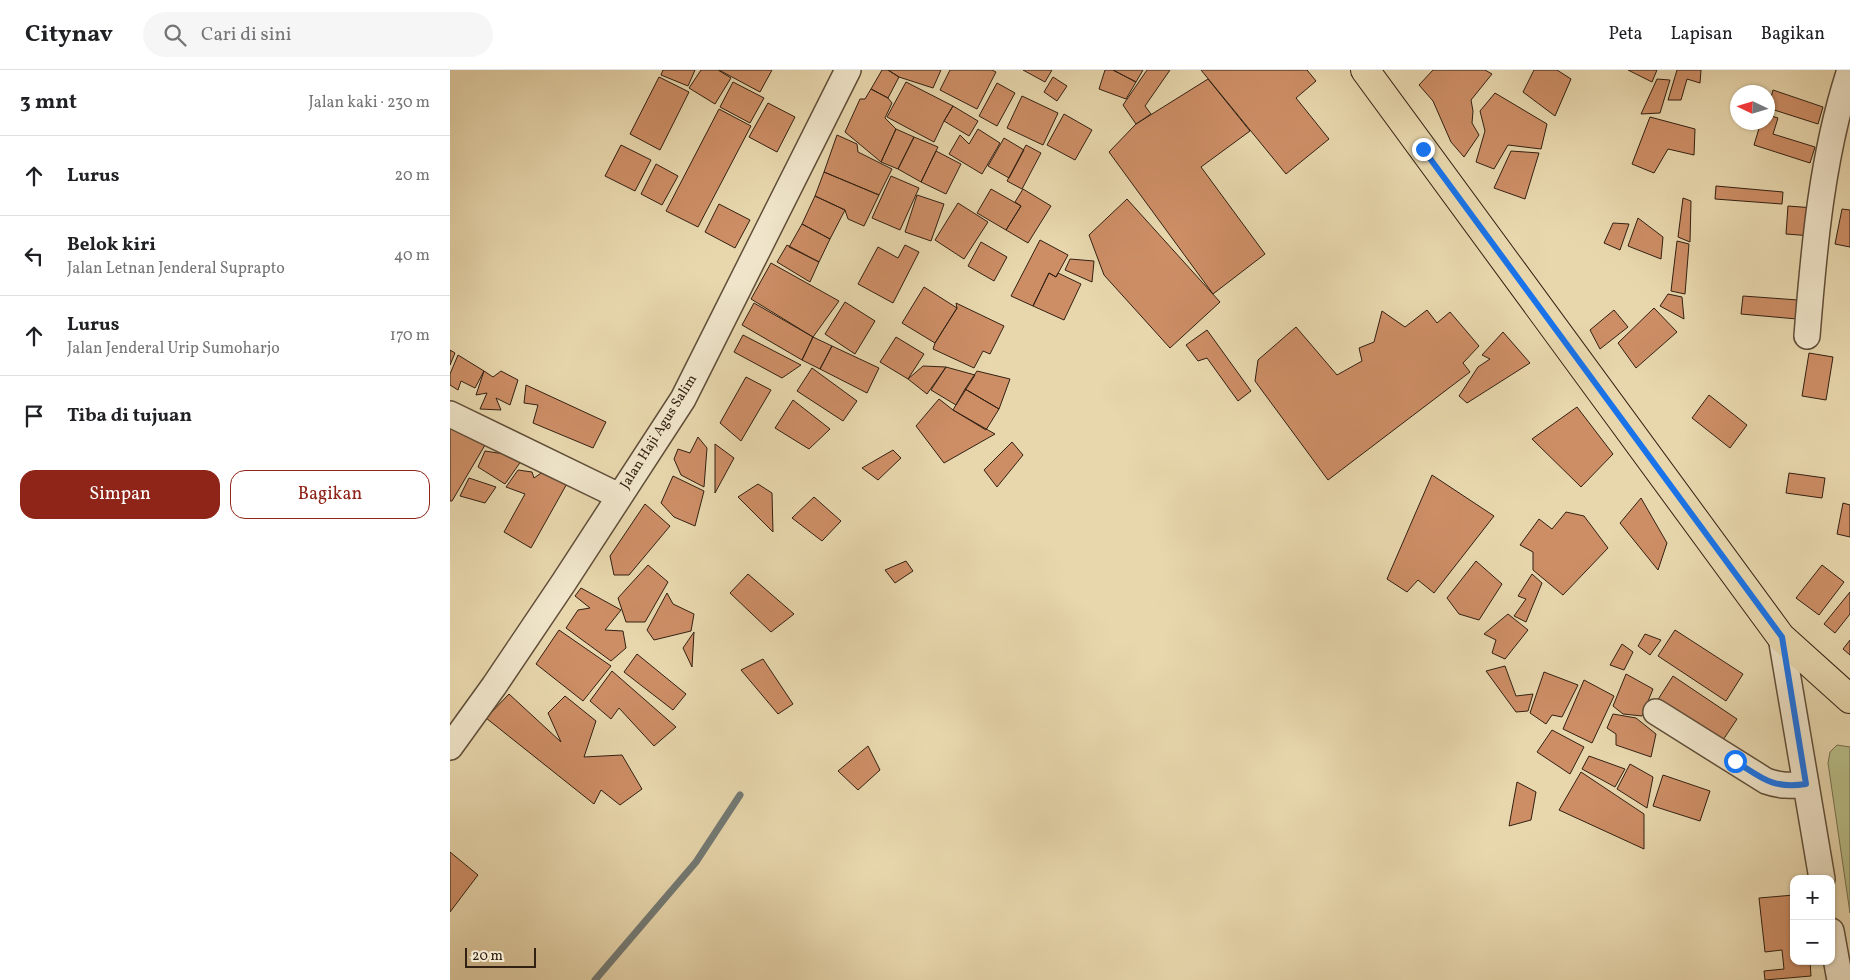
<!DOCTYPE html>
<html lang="id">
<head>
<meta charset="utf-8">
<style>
	body { margin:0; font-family:Vollkorn,serif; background:#f6f6f6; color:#202124 }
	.controls { position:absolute; right:15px; bottom:15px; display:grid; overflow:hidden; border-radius:10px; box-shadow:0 1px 4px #0004 }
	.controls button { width:45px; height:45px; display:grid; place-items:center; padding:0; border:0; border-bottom:1px solid #e0e0e0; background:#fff; color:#202124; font:25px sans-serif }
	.compass { position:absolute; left:1280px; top:15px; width:45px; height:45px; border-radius:50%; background:#fff; box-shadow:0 1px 4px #0004; rotate:274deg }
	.scale { position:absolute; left:15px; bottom:12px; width:71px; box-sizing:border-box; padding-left:5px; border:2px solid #322012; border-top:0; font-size:14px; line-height:18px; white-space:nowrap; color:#322012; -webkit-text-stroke:4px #f0e5ca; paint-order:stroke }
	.stop { position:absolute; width:15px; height:15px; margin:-11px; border:4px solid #1a73e8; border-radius:50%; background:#fff }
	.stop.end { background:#1a73e8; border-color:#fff; box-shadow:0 1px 5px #0008 }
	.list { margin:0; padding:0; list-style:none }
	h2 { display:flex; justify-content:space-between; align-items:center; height:65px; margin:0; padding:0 20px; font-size:21px }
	h2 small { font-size:16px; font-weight:400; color:#757577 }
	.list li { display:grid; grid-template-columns:32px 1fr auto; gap:15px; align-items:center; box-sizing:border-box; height:80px; padding:0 20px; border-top:1px solid #e0e0e0 }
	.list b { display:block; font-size:19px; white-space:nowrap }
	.list p { margin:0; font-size:16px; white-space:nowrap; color:#757577 }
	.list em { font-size:16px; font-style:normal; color:#757577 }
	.actions { display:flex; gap:10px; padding:15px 20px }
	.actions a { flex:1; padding:11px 0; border:1px solid #8f2418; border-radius:15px; text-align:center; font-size:18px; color:#8f2418 }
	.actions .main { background:#8f2418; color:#fff }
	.icon { flex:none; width:28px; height:28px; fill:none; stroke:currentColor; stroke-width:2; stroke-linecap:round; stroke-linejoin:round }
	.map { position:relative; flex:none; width:1400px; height:910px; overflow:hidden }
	header { display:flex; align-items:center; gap:30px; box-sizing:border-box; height:70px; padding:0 25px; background:#fff; border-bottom:1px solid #e0e0e0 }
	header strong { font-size:24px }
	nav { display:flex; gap:28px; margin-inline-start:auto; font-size:18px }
	.search { width:350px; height:45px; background:#f6f6f6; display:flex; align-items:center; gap:12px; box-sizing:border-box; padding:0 18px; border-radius:28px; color:#757577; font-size:19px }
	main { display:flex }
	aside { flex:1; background:#fff }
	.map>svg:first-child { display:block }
	.green { fill:#b8be89; stroke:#756f4e }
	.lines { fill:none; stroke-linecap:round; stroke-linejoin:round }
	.stream { stroke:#737a75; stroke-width:7 }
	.building { fill:#cd8e66; stroke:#322012 }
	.minor-casing { stroke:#604e39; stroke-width:28 }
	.major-casing { stroke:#322012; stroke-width:30 }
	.minor { stroke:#f0e5ca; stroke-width:25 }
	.major { stroke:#e8d7ad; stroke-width:28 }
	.route { stroke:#1a73e8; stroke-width:6 }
	.labels { text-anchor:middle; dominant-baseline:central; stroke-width:4.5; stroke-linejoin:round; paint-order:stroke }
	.street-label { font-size:14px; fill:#322012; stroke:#f0e5ca }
</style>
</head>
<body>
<header>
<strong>Citynav</strong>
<div class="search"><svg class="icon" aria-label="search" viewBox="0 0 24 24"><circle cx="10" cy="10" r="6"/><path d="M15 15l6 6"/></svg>Cari di sini</div>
<nav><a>Peta</a><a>Lapisan</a><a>Bagikan</a></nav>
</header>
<main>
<aside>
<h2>3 mnt<small>Jalan kaki · 230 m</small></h2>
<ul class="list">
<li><svg class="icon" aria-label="ahead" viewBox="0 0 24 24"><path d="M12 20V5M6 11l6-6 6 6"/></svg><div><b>Lurus</b></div><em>20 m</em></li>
<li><svg class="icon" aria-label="left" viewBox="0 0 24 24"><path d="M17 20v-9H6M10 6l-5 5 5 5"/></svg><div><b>Belok kiri</b><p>Jalan Letnan Jenderal Suprapto</p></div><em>40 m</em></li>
<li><svg class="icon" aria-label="ahead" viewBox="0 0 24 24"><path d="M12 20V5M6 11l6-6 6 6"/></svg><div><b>Lurus</b><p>Jalan Jenderal Urip Sumoharjo</p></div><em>170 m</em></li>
<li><svg class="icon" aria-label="arrive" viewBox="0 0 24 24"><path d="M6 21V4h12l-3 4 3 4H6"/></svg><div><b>Tiba di tujuan</b></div></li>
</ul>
<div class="actions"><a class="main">Simpan</a><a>Bagikan</a></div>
</aside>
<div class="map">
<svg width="1400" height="910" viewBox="0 0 1400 910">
	<rect width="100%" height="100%" fill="#e8d7ad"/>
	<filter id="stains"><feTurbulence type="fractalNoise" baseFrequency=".004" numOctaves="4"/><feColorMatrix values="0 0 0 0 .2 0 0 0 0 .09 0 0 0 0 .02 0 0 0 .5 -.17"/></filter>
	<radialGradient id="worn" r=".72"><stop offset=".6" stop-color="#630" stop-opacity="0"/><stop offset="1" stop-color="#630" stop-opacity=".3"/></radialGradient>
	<path class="green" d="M1387,675l13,2v166l-22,-150 2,-11z"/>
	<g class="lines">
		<path class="stream" d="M145,910l101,-118 44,-67"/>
	</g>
	<path class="building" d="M213,0h32l-7,16 -27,-11z
		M251,0h17l13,8 -16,26 -26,-16z
		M269,0h53l-12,22z
		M432,0h6l11,7 -11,21 -17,-9z
		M438,0h53l-8,18 -34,-11z
		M500,0h42l4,2 -19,37 -37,-19z
		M573,0h29l-7,12z
		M655,0h8l23,12 -10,17 -27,-10z
		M663,0h30l-7,12z
		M697,0h23l-25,36 6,8 -15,10 -13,-19z
		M751,0h106l9,11 -20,17 33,41 -43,35z
		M983,0h52l7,4 -21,26 2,11 -1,12 7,12 -15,22 -13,-15 -18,-41 -14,-16z
		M1084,0h23l14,9 -16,37 -32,-24z
		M1178,0h29l-5,12z
		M1227,0h24l-1,13 -13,-4 -6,21h-13z
		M209,7l30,15 -29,58 -30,-16z
		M603,7l14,9 -10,15 -13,-9z
		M758,9l42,52 -49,36 64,87 -52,40 -104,-142 27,-28z
		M1207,9l13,1 -10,33 -19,1z
		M283,12l31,16 -14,25 -30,-16z
		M456,12l47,24 -9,15 -10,21 -47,-25z
		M547,13l18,10 -18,33 -18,-10z
		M421,19l17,9 4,5 -7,15 11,11 -15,33 -36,-30 15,-33h5z
		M1323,20l50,17 -5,17 -50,-16z
		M1045,23l52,31 -6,25 -33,-4 -14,24 -18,-7 9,-31 -5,-20z
		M572,26l36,17 -15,32 -36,-17z
		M318,33l27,14 -18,35 -28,-15z
		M503,36l25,15 -9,15 -25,-15z
		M269,39l32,17 -53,101 -32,-16z
		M614,44l28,16 -17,30 -28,-15z
		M1318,45l10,3 -5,16 42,13 -5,16 -56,-18 7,-23h7z
		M1200,47l45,12 -1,26 -26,-6 -14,24 -22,-9z
		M446,59l18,8 -16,32 -17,-7z
		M528,59l22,14 -18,31 -33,-20 11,-19 9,9z
		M387,65l20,9 1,8 34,17 -13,26 -55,-23z
		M464,67l24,10 -17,35 -23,-13z
		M554,68l20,12 -15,28 -21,-12z
		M171,75l30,15 -16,31 -30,-15z
		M576,75l15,8 -19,36 -15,-8z
		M486,81l25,13 -15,30 -25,-12z
		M1061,81l28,2 -14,46 -31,-11z
		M206,94l22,12 -16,29 -21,-11z
		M374,102l55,23 -15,31 -16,-7 -3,-9 -30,-14z
		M441,106l28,12 -19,42 -28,-12z
		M1266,116l67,6 -1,12 -67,-5z
		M541,119l30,17 -15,24 -29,-17z
		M573,119l28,17 -23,37 -22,-13 15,-24 -6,-4z
		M467,125l27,9 -13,37 -26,-9z
		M365,126l30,14 -15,29 -28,-15z
		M1233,128l8,3 -1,41 -12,-5z
		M677,129l93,103 -50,46 -66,-73 -15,-40z
		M508,133l30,19 -24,37 -29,-19z
		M269,134l31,16 -15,28 -30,-16z
		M1338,136l26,2 -2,28 -26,-2z
		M1392,139l8,1v37l-15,-3z
		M1188,148l25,19 -2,22 -33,-13z
		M1163,153l16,1 -9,26 -16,-7z
		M352,154l28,15 -11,23 -30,-15z
		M590,170l28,15 -12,22 -7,-4 -16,33 -22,-10z
		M1227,171l12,3 -4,50 -14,-3z
		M531,172l26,15 -13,24 -26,-15z
		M337,175l32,17 -9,20 -33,-20z
		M455,175l14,7 -26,51 -35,-19 20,-37 20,11z
		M620,189l24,2 -2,21 -27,-12z
		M321,193l68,38 -26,36 -62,-38z
		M599,203l7,4 2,-4 23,11 -17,36 -31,-14z
		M474,217l33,21 -22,35 -33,-20z
		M1218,224l14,3 2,22 -24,-13z
		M1293,226l55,4 -1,19 -56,-5z
		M395,232l30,19 -20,33 -30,-20z
		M304,233l59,34 -11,23 -60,-35z
		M506,233l48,23 -14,28 -7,-3 -9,17 -41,-19 2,-6 22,-35z
		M1204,238l23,24 -41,36 -18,-25z
		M977,240l10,13 13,-11 29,34 -16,17 7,9 -142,108 -73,-99 3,-21 38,-33 41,48 25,-14 -3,-13 15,-6 8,-31 23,16z
		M1164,240l14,17 -28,22 -10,-19z
		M757,260l44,61 -13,10 -31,-43 -9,3 -12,-16z
		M1053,262l27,31 -63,40 -8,-7 19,-29 12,-8 -8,-4z
		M293,265l58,30 -19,13 -48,-26z
		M363,267l19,9 -12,23 -18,-9z
		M446,267l28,17 -16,25 -28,-17z
		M382,276l47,22 -12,25 -47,-24z
		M0,280l5,3 -5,12z
		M1359,283l24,4 -7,43 -24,-4z
		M8,285l26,16 -9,17 -14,-7 -3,9 -8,-5v-11z
		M473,296l23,1 -19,27 -19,-15z
		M496,297l29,8 -19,30 -25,-15z
		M362,298l45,33 -14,20 -46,-30z
		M34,301l9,6 8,-6 17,9 -8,25 -14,-7 5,12 -21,-1 7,-16 -11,2z
		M527,301l33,8 -11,30 -34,-20z
		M296,307l25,13 -30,51 -21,-18z
		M76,315l80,37 -13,26 -60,-25 5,-18 -14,-2z
		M515,319l34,20 -13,21 -33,-20z
		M1259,325l38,30 -17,23 -38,-30z
		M489,329l14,11 42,24 -51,29 -28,-37z
		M343,330l37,29 -21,20 -34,-21z
		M1127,337l36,47 -32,33 -49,-48z
		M0,356l35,19 -33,56h-2z
		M248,367l9,11 -3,39 -23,-12 -7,-16 4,-10 12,4z
		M562,372l11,13 -26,32 -13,-17z
		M265,374l19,14 -19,35z
		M443,380l8,8 -23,22 -16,-12z
		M35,381l39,6 -19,27 -27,-17z
		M97,399l22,11 -38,68 -27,-16 21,-38 -19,-7 12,-17 14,2 2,6z
		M1339,403l36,5 -3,20 -36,-5z
		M982,405l62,41 -60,77 -16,-13 -11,12 -20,-13z
		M223,406l31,15 -9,35 -21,-9 -13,-14z
		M19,408l27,9 -11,16 -25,-7z
		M308,414l14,9 1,39 -35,-35z
		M364,427l27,24 -19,20 -30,-23z
		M1191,428l26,45 -9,27 -38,-47z
		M1393,433l7,2v32l-13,-3z
		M195,434l25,22 -41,49h-15l-4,-19z
		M1116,442l18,4 24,32 -45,47 -30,-25v-18l-13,-7 19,-26 13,10z
		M456,491l7,10 -18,12 -10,-13z
		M1026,491l26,23 -23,36 -20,-6 -12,-16z
		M198,495l20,17 -23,40h-19l-8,-24z
		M1372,495l22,17 -25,33 -23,-17z
		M298,504l46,40 -23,18 -41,-39z
		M1082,504l10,9 -16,39 -12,-6 12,-17 -8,-3z
		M131,518l40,22 -16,20 18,1 3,17 -15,13 -45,-33 12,-18 12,-2 -15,-12z
		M1400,522v22l-15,19 -11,-9z
		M217,523l6,11 21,10 -3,17 -37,9 -7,-10z
		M1058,544l20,16 -23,29 -13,-6 4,-13 -12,-6z
		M109,560l52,36 -28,35 -47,-37z
		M1225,560l68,44 -17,27 -68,-45z
		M244,562l-2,35 -9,-19z
		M1195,564l16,6 -11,15 -12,-9z
		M1400,570v15l-7,-6z
		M1172,574l11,8 -9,18 -14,-5z
		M187,584l49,40 -13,16 -49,-38z
		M313,589l30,45 -15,10 -37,-44z
		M1055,596l11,30 17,-2 -5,17 -12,1 -30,-41z
		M162,601l64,56 -22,19 -35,-38 -8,11 -21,-18z
		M1094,602l34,13 -16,32 -10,-2 -6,9 -16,-11z
		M1176,604l27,15 -11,27 -19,-2 -10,-8z
		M1223,606l64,43 -16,24 -64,-42z
		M1134,610l30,16 -22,47 -29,-14z
		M59,624l52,48 -13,-29 17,-17 31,25 -12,36 38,-2 20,34 -22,16 -19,-15 -7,14 -108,-86z
		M1163,644l23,4 20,16 -5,23 -35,-12v-11l-9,-6z
		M1102,660l32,17 -14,27 -33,-22z
		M418,676l12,24 -22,20 -20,-19z
		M1139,686l36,13 -10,18 -33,-18z
		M1180,694l23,13 -6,31 -30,-19z
		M1131,702l63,42v35l-85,-39z
		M1213,705l47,16 -10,30 -47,-15z
		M1067,712l19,10 -5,28 -22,6z
		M0,782l28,23 -28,37z
		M1344,825v66h16l1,15 -46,4 -1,-9 20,-2 -2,-19 -17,2 -6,-54z"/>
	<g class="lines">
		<defs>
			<path id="minor" d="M1357,266c7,-89 15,-181 43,-266
				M0,344l169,82
				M1331,567l41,242
				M1206,642l110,69c14,5 25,5 40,3
				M0,677l44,-61 70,-104 119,-183 165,-329
				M1381,861l9,49"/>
			<path id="major" d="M915,0l416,567 69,62"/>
		</defs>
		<use href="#minor" class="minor-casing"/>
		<use href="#major" class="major-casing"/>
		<use href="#minor" class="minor"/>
		<use href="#major" class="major"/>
	</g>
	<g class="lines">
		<path class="route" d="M973,79l359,488 24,147c-34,5 -44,-6 -71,-23"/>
	</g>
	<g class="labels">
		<g class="street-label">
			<text transform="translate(209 362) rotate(-58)">Jalan Haji Agus Salim</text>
		</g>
	</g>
	<rect width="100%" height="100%" filter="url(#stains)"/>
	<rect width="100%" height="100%" fill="url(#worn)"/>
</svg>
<div class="controls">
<button>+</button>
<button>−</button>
</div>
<svg class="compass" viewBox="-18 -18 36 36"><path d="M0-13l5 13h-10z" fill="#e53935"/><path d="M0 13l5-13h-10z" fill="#757577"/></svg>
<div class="scale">20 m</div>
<div class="stop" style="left:1285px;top:691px"></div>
<div class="stop end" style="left:973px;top:79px"></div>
</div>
</main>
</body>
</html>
